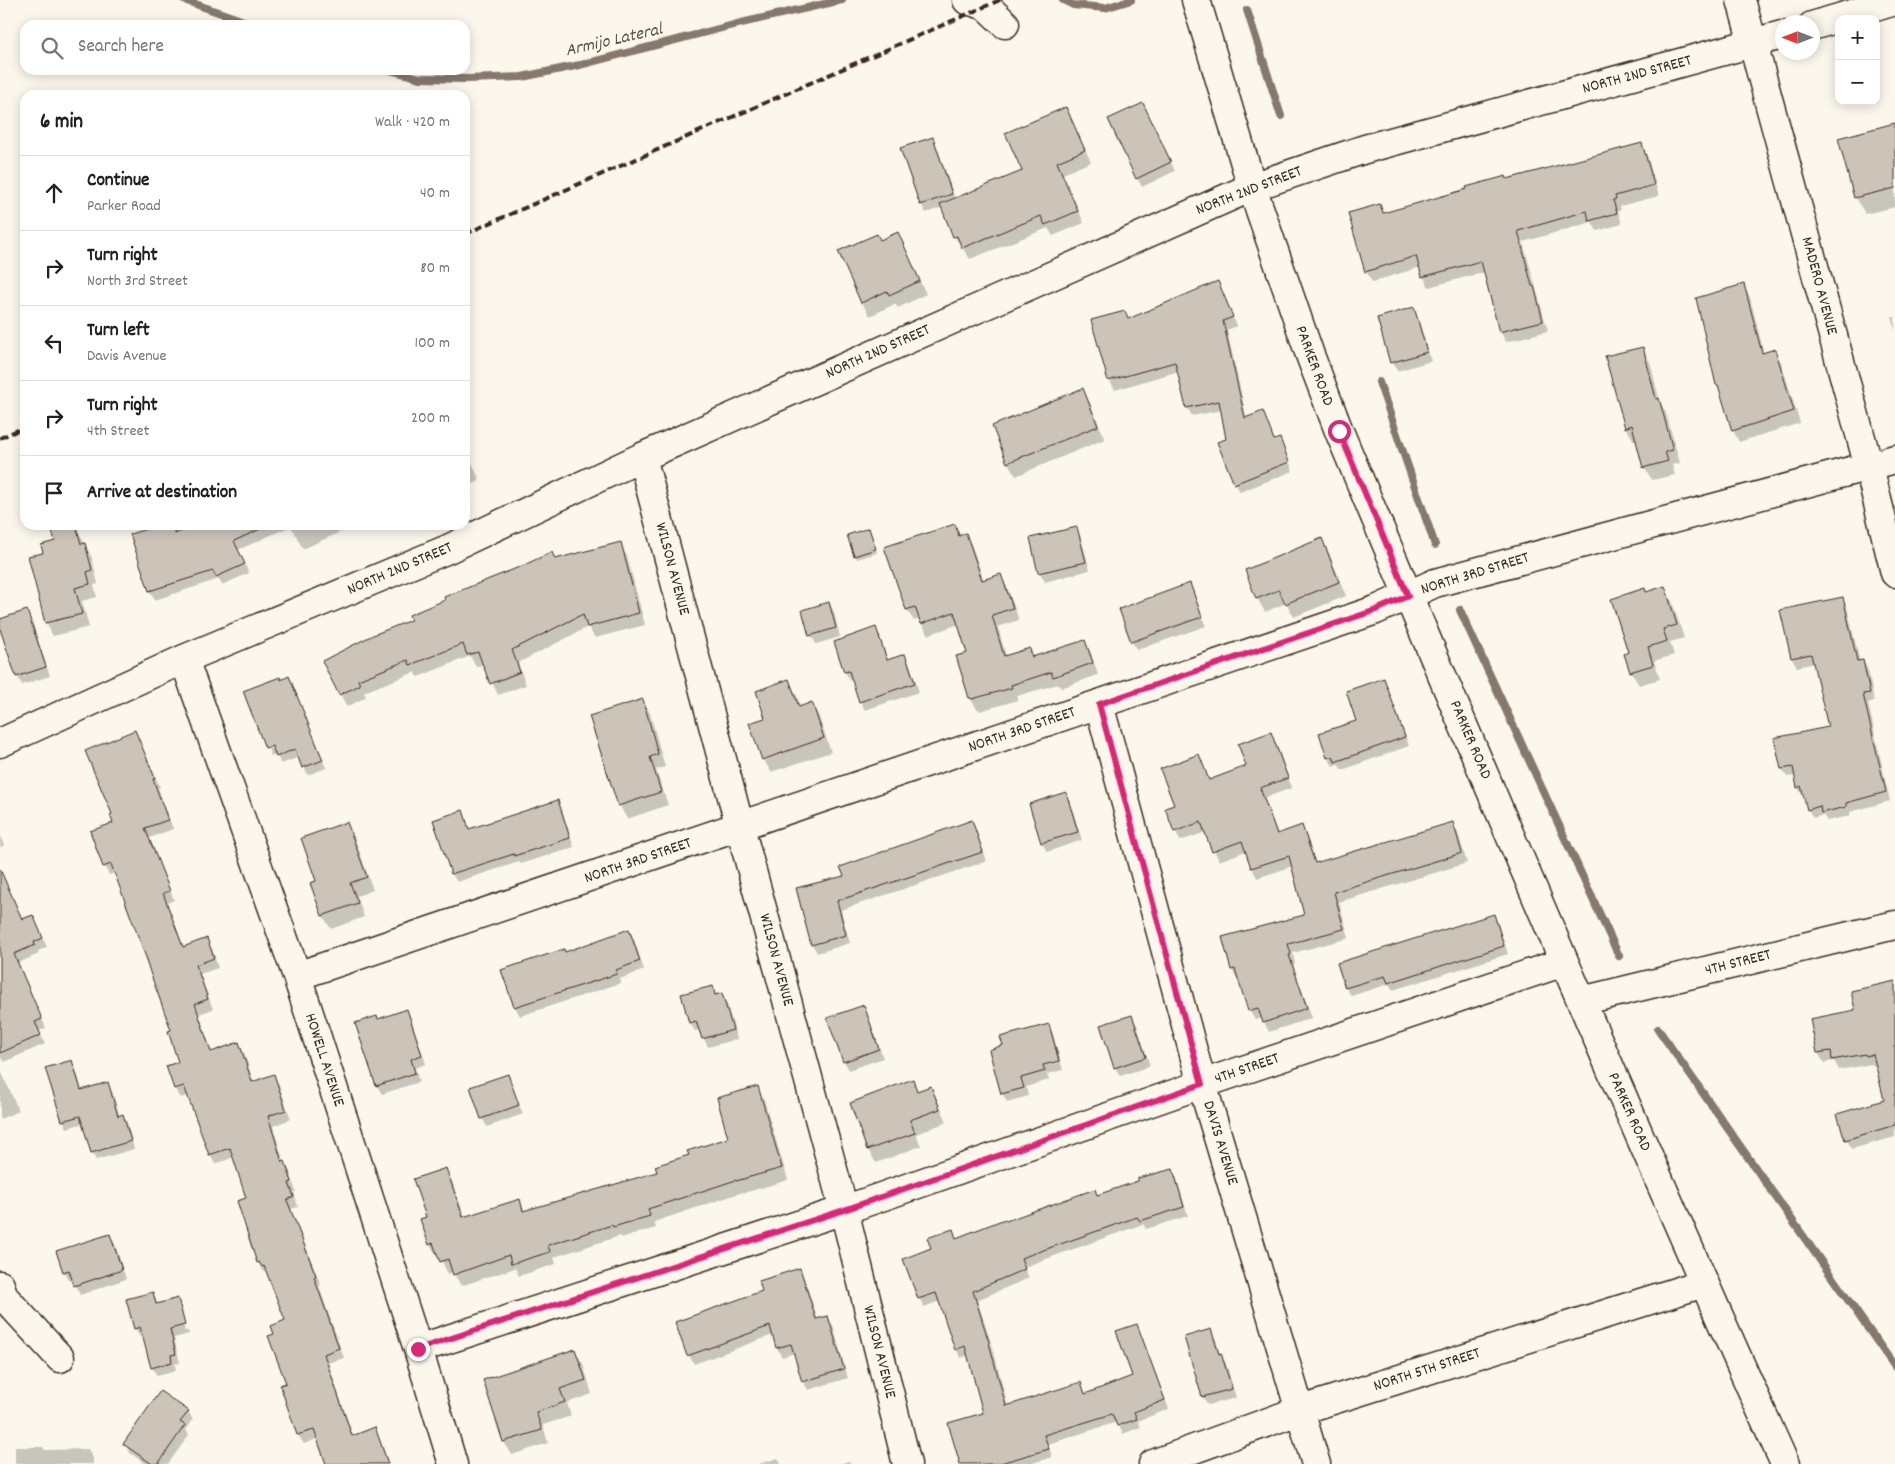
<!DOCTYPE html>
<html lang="en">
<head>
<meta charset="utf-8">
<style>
	body { margin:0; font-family:Dekko,sans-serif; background:#f6f6f6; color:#202124 }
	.controls { position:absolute; right:15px; top:15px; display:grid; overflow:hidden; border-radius:10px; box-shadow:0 2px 12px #0003 }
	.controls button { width:45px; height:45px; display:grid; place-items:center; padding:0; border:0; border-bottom:1px solid #e0e0e0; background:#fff; color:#202124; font:25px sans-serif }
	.compass { position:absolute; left:1775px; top:15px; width:45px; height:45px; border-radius:50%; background:#fff; box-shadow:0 2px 12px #0003; rotate:270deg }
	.stop { position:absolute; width:15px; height:15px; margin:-11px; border:4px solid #db2777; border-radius:50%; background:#fff }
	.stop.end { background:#db2777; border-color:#fff; box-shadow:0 1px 5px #0008 }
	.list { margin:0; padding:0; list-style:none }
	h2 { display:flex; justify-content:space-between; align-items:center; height:65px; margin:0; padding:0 20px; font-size:21px }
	h2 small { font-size:16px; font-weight:400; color:#757577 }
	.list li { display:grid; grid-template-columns:32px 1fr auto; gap:15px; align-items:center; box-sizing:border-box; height:75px; padding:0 20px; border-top:1px solid #e0e0e0 }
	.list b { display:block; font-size:19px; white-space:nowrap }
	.list p { margin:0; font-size:16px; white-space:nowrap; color:#757577 }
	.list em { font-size:16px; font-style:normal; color:#757577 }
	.icon { flex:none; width:28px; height:28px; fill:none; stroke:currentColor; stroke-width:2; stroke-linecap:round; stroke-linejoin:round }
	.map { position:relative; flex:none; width:1895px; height:1464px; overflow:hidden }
	.search { position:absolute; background:#fff; box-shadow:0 2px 12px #0003; left:20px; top:20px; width:450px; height:55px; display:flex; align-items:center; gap:12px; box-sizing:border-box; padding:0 18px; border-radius:15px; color:#757577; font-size:19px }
	.panel { position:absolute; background:#fff; box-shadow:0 2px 12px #0003; left:20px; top:90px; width:450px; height:440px; border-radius:15px }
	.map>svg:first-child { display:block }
	.shadow { fill:#0003; fill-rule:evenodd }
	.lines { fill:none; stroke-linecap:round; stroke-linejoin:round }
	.stream { stroke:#85796d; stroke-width:8 }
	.building { fill:#ccc4b9; stroke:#3b2a1e }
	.minor-casing { stroke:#3b2a1e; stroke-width:31 }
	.minor { stroke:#fbf7ec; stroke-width:28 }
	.rail { stroke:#3b2a1e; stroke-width:4; stroke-dasharray:8 4; stroke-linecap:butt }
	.route { stroke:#db2777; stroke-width:6 }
	.labels { text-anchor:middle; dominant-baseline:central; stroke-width:4.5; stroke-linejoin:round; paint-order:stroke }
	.street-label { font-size:16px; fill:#3b2a1e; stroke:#fbf7ec }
	.water-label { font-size:18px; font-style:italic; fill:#605246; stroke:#fbf7ec }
</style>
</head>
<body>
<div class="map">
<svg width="1895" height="1464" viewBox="0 0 1895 1464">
	<rect width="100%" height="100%" fill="#fbf7ec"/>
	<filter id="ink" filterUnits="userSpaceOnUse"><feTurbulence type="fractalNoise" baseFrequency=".02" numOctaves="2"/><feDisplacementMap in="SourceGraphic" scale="10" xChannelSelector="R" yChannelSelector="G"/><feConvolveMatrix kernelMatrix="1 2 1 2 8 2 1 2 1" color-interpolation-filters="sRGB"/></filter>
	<g filter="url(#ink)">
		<path class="shadow" d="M1066,108l25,54 -28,12 21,49 -31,13 -5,-8 -78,31 -16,-23 -11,-29 -17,6 -5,-9 11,-65 5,8 18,52 68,-27z
			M1147,113l28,58 -33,16 -5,-9z
			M1895,125v82l-30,7 -9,-16 -16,-59z
			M1641,144l6,11 12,41 -39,10 1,4 -3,1 4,13 -25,7 -5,-9 -69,20 25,89 -42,11 -6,-11 -15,-59 -56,15 -6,-11 -2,-9 -49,15 -6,-11 13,-66 5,8z
			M898,234l28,60 -28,14 -3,-4 -25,12 -8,-13 -22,-51 40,-10z
			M1218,283l19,43 -10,4 20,89 15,-7 13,29 4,-2 5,9 9,23 -53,21 -5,-9 -13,-73 -30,6 -5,-9 -8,-36 -64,19 -5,-9 -17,-60 32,-8 4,7z
			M1743,285l7,12 14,57 10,-3 7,11 19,61 -61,19 -6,-12 -10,-35 -6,-10 -20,-86z
			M1413,309l5,9 13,43 -34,10 -5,-9z
			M1892,317h3v14z
			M1642,348l8,14 10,40 6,11 14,50 -8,2 3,10 -23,5 -8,-13 -7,-27 -3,1 -8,-13 -19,-71z
			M1082,390l8,13 15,36 -89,37 -8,-13 -14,-36z
			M465,446l15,35 -15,6z
			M69,525h6l17,33 6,26 -4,1 3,12 -15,4 7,26 -36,9 -7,-13 -2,-70 12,-11z
			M163,525h8l5,10 21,-10h159l-53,24 -12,-23 -53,24 11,23 -27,12 -3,-6 -64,21 -5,-9 -18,-56z
			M954,525l7,11 5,-1 6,11 12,35 17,-5 6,11 12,33 -21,7 8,30 23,-7 5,8 50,-17 7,12 7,22 -37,13 -3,-4 -41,12 1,4 -38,11 -1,-2h-2l-7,-11 -2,-44 -9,-30 -31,11 -8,-16 -6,2 -7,-11 -21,-62z
			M1076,529l5,9 9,32 -45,12 -5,-9 -9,-34z
			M871,534l6,19 -20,6 -2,-4z
			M1321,540l8,13 17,43 -52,21 -8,-14 -21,9 -8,-14z
			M620,544l7,12 18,69 -50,13 -7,-11 -70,36 8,22 -28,10 -14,-31 -8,3 -6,-11 -52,21 -3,-5 -51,20 2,5 -19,10 -24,-46 232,-101z
			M1189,585l5,9 12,32 -69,24 -5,-8 -11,-32z
			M1665,588l7,13 12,37 -14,4 4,13 -20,6 6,18 -21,6 -8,-13 -2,-19 16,-63 2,3z
			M1842,598l5,9 13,55 3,-1 5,9 6,31 -6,2 22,98 -40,11v4l-23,5 -4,-6 -10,3 -5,-9 -3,-14 -2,1 -5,-8 -2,-12 -9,1 -5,-8 48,-41 -15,-65 -18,4 -5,-9 -11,-47z
			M829,603l5,9 6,25 -24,7 -5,-9z
			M27,612l5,9 18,55 -28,9 -5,-9 -17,-55z
			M875,629l5,8 8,24 17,-5 5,8 9,28 -54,18 -5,-9 -7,-22 -3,2 -5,-9 -9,-29z
			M289,678l37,90 -18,7 -9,-18 -18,7 -5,-10 -5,2 -26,-65 36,-9z
			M1383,679l5,9 21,58 -67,24 -4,-6 -5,2 -5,-8 30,-36z
			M789,681l7,13 5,14 11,-4 7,13 12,35 -60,20 -8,-13 4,-41z
			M642,700l8,13 15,54 -9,3 12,35 -41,14 -7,-13 -29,-89z
			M134,731l26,56 -2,1 15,41 -24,9 25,62 -7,3 17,45 22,-8 6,9 6,19 -18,6 13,35 -14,5 13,39 27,-9 5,9 10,30 19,-7 6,9 12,34 -18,7 11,37 6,9 6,20h-2l4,15 -7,2 30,76 -2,1 25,72 -16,5 25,73 21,-7 5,9 10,26h-62l-10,-25 -13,5 -6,-9 -16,-49 5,-2 -11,-49 11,-14 -19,-46 -3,-4h-2l-5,-9 -10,-63 -14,-42 -19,7 -5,-9 -21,-60 -8,3 -6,-9 -7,-23 11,-3 -7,-32 -23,-70 -34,-88 -6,2 -5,-9 10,-42 -1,-9z
			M1270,733l6,10 16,45 -28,10 14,36 23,-7 6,10 9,27 136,-40 6,9 9,30 -128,39 10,36 -56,15 2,11 -2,1 19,53 -43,14 -7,-14 -7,2 -6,-10 -9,-31 -2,1 -6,-10 -8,-32 82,-22 -13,-50 -36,12 -5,-10 -6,-17 -27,10 -13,-29 -26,9 -14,-32 9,-4 23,-49 12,25 38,-15z
			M1065,793l5,9 12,38 -35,12 -5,-9 -12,-38z
			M557,802l5,8 12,37 -53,17 -2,-2 -62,20 -5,-8 10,-62 8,18z
			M971,822l5,8 11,31 -146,49 9,33 -33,10 -5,-9 33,-68z
			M347,823l7,13 19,54 -16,6 7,21 -33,12 -8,-13 -6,-34z
			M0,835l4,11 -4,1z
			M0,896l22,25 10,-5 15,31 -9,4 1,3 -21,9 28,65 -7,3 6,13 -41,18 -4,-6z
			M1494,915l4,8 10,31 -115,36 -4,-6 -38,12 -5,-8 -8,-24z
			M629,930l5,9 10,31 -24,9 1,4 -101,33 -5,-9 -12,-36 62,-18z
			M1895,982v155l-43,12 -6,-10 39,-38 -8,-36 -4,1 -1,-2 -33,6 -5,-9 -10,2 -6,-10 -6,-33 45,-9z
			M712,987l5,9 5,-1 5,9 10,35 -29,8 -8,-17 -5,1 -5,-8z
			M863,1007l5,8 15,43 -34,12 -5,-9z
			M406,1011l5,8 15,45 -11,4 4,14 -37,12 -5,-8 -20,-62 21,-4z
			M1132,1016l5,9 13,41 -30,10 -5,-9z
			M1048,1025l5,9 10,36 -16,4 2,6 -23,7 2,9 -21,6 -5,-9z
			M71,1061l5,8 6,21 25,-7 5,8 8,26 3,-1 4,7 7,26 -38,11 -4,-8 -8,-29 -17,5 -4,-8z
			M1,1071l18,40 -19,8v-47z
			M507,1075l16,39 -36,13 -5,-9z
			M912,1081l7,11 12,-5 7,14 9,21 -31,12 5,12 -45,17 -8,-13 -17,-47z
			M757,1088l7,12 24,80 -44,13 -1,-1 -89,30 2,6 -35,10 -1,-2 -66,21 2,7 -37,12 -4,-8 -54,18 -8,-14 -5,2 -9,-19 -2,1 -7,-12 -3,-26 18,-49 7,12 13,36 54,-16 6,10 133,-38 32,-17 39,-17z
			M1172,1171l5,8 11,37 -42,13 -3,-5 -119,43 5,11 -52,22 16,48 15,59 72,-23 6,10 48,-18 3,-51 4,9 28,75 -31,12 3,6 -18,7 -6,-12 -69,22 4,13 -22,7h-69l24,-50 -16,-59 -8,3 -5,-9 -16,-48 -16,6 -5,-9 13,-49 20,-19 5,9 137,-49 4,6z
			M110,1235l5,9 11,35 -46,16 -7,-16 -4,2 -5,-9 -6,-20z
			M799,1270l5,8 14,42 10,-3 5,9 15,52 -40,12 -5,-9 -8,-28 -13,4 -5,-9 -4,-13 -79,29 -5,-9 75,-64z
			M153,1294l5,11 19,-6 5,9 7,26 -15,4 6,25 -5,1 1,7 -19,5 -5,-9 -9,-31 -3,1 -5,-9zM179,1307h3l6,24h-3z
			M1210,1330l6,9 4,16 6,8 10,35 -28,7 -5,-8z
			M575,1351l8,13 9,30 -25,9 4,13 -28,9 5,18 -36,12 -8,-13 -20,-61z
			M188,1411l5,9 -7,10 3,5 -21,29h-22l-16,-11 -5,-9z
			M15,1447h28l2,3 43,-1 5,9v6h-78z
			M778,1458l3,6h-23z
			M849,1461l2,3h-12z"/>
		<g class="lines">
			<path class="stream" d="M184,0l71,25
				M1063,0l10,5 32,3 26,-8
				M1247,10l34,106
				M390,70l30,8 47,1 55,-2 58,-12 157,-41 105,-24
				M1379,382l56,163
				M1460,610l159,346
				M1658,1029l237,338"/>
		</g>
		<path class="building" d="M1143,103l28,59 -35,17 -28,-60z
			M1066,107l19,43 -28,12 21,49 -33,14 -4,-9 -79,32 -5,-12 -4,1 -13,-33 82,-33 -17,-38z
			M1895,123v65l-41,10 -16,-60z
			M933,137l19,57 -32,11 -20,-57z
			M1642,143l12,42 -39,11 1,3 -3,1 4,13 -28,8 -2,-10 -69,20 14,55h2l9,35 -44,11 -18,-71 -59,16 -6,-21 -51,16 -17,-59 32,-9 3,9 84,-24 -1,-2 40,-11 1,3z
			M898,232l22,49 -31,14 -2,-4 -26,12 -23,-52 39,-17 3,6z
			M1218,281l15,36 -10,4 22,97 18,-7 11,29 6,-2 9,24 -55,22 -17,-42 9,-3 -7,-38 -33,7 -11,-46 -67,19 -17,-61 34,-9 3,8z
			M1744,284l18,69 13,-4 19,62 -62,20 -14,-46h-2l-20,-87z
			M1414,307l13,45 -37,11 -13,-45z
			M1643,347l13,52 3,-1 14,52 -8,2 3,9 -25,7 -11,-43 -7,3 -20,-72z
			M1083,388l15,38 -91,37 -15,-37z
			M955,524l4,12 7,-3 16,47 19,-6 12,34 -21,7 12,41 26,-8 2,9 53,-17 8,23 -40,14 -2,-5 -40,13 1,3 -40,11 -1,-1h-2l-13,-42 11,-3 -13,-41 -33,12 -6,-17 -9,3 -22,-63z
			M64,525h12l5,19 4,-1 7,27 -5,2 3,12 -15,4 7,26 -37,9 -17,-67 15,-3 -2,-8 14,-4 -4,-13z
			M159,525h13l3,9 19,-9h75l-35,16 11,23 -29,13 -3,-6 -64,20 -19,-57z
			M1077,527l9,35 -48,11 -8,-35z
			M869,528l7,21 -22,7 -7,-21z
			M1322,538l17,44 -54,22 -6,-14 -23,9 -11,-29z
			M621,542l18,71 -52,14 -4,-13 -71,36 8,22 -30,12 -12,-32 -11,3 -4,-11 -53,21 -2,-5 -50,20 2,5 -21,10 -17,-34 51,-26 38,-15 -2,-5 36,-15 -1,-3 78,-31 30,-14 3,7z
			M1190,583l12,34 -71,25 -12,-33z
			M1665,586l12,39 -14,4 4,12 -19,6 5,18 -23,7 -6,-18 4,-2 -17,-53 34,-11 1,4z
			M1843,597l14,64 6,-1 7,33 -7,1 23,98 -40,11v4l-25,6 -1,-7 -13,4 -6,-24 -4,2 -4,-21 -12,2 -7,-31 54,-11 -17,-73 -20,4 -11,-48z
			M829,602l7,26 -27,8 -7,-26z
			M27,610l19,57 -30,10 -16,-48v-10z
			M876,627l11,33 18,-6 10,29 -56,19 -10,-31 -5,1 -10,-30z
			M289,676l34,84 -21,8 -7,-19 -19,8 -4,-11 -7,2 -22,-57 37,-14 1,3z
			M1384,678l21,59 -70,25 -2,-6 -6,2 -8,-25 37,-12 -10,-30z
			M789,679l10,28 13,-5 12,36 -62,22 -13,-37 16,-5 -9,-27z
			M643,699l15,55 -8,3 11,35 -43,14 -29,-90z
			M135,730l20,48 -2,1 15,41 -23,8 25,63 -7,2 20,54 24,-9 7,20 -18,7 12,34 -13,5 16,48 28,-10 13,40 22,-8 12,36 -18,6 14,46 3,-1 7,21 -3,1 5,14 -7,3 29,76 -2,1 25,71 -15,6 28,82 23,-9 13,37h-62l-12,-34 -17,5 -17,-50 6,-2 -18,-47 6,-2 -3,-8 14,-6 -21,-54 -2,1 -3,-5 -2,1 -20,-62 9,-3 -16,-50 -21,7 -25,-69 -10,3 -8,-23 12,-4 -10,-31 3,-1 -25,-69 1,-1 -36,-96 -8,3 -13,-36 23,-8 -3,-8 2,-1 -27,-63z
			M1271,732l17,46 -28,10 17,46 25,-9 13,38 138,-41 9,31 -128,39 10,37 -56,15 3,10 -2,1 18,53 -44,15 -5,-15 -10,3 -13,-42 -4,1 -9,-33 82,-22 -15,-59 -38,12 -9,-27 -30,11 -11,-30 -27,10 -9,-24 9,-3 -14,-36 39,-15 10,26 37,-14 -8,-22z
			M1066,792l12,40 -37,11 -12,-39z
			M558,800l12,38 -56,18v-2l-63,20 -18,-54 30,-10 6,19z
			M972,820l11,32 -146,49 9,34 -35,10 -15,-57 48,-12 -4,-9z
			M347,822l20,55 -17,6 8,20 -36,13 -12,-33 6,-2 -15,-43z
			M0,869l22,50 11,-4 10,23 -9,4 1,3 -21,9 28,65 -7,3 6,13 -41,18z
			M1494,914l10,32 -116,37 -3,-7 -40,12 -8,-25z
			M629,929l11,32 -24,9 1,4 -103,33 -13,-37 63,-21 1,3z
			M1895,981v144l-50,15 -8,-26 47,-14 -11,-46 -7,2 -1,-2 -33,6 -1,-9 -14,2 -7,-34 45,-9 -4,-19z
			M713,986l2,9 7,-2 11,37 -31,9 -6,-18 -7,2 -8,-29z
			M864,1005l15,44 -36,13 -16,-44z
			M407,1009l15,46 -11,4 4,14 -39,13 -21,-63 22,-7 1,3z
			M1132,1015l14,42 -32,11 -14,-43z
			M1049,1024l10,37 -16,4 2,6 -24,7 3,10 -23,6 -12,-44 14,-5 -3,-8z
			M72,1060l9,30 27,-8 10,34 5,-2 8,27 -40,12 -11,-37 -18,5 -17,-53z
			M508,1074l11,31 -38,14 -11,-32z
			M913,1079l4,12 14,-5 9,23 -30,11 5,13 -48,17 -17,-47z
			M758,1086l24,82 -46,13v-1l-88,29 2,7 -37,11 -1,-2 -64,20 2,7 -39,12 -2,-9 -56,20 -5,-16 -8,3 -7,-19 -4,2 -9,-26 6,-2 -13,-38 33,-11 17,49 57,-18 3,12 134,-39 -2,-6 34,-11 -2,-4 41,-13 -11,-40z
			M1173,1169l11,38 -44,14 -3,-4 -116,41 4,11 -52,22 15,48 18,67 75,-24 4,12 47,-18 -16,-45 21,-7 28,76 -31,12 3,7 -20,7 -5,-12 -68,21 5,14 -52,15h-37l-12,-41 35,-10 -18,-67 -10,4 -19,-57 -18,6 -15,-40 28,-11 -4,-10 26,-9 3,9 49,-19 1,2 89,-32 2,6 41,-14v-3z
			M110,1234l12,36 -48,16 -5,-16 -6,2 -7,-21z
			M800,1268l16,51 12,-3 16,53 -42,13 -11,-38 -15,4 -6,-22 -83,30 -12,-34 87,-31 -3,-10z
			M153,1292l3,12 22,-6 7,27 -15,4 6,25 -5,1 1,7 -21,6 -11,-41 -6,2 -8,-30z
			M1211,1329l8,25 2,-1 11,36 -30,8 -18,-60z
			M575,1349l11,31 -26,9 5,13 -29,10 6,18 -39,12 -20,-62z
			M160,1391l29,20 -9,11 5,3 -27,39h-6l-29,-20z"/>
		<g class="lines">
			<defs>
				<path id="minor" d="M967,0l19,6 19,18
					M1196,0l56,187 58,168 29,76c145,346 292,691 446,1033
					M1741,0l128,467 26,106
					M1812,26l83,-25
					M642,457l98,370 104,383 63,254
					M184,659l113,317 121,373 35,115
					M1099,704l103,380 114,380
					M0,743l184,-84 264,-110 194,-92 610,-270 113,-38 417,-114
					M297,976l1079,-366 59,-27 460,-124
					M1581,1001l314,-76
					M0,1285l4,12 56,61
					M418,1349l426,-139 358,-126 362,-122
					M1153,1464l148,-54 403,-127"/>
			</defs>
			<use href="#minor" class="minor-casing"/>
			<use href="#minor" class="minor"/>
			<path class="rail" d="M465,234l535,-234
				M0,438l25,-11"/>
		</g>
	</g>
	<g class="lines" filter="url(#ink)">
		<path class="route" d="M418,1349l426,-139 358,-126 -103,-380 277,-94 32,-14 -69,-165"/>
	</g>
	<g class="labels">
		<g class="street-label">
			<text transform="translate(1637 75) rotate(-15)">NORTH 2ND STREET</text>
			<text transform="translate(1249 191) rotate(-21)">NORTH 2ND STREET</text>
			<text transform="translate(1819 286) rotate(75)">MADERO AVENUE</text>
			<text transform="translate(878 352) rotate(-24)">NORTH 2ND STREET</text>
			<text transform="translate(1314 366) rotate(70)">PARKER ROAD</text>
			<text transform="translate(400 569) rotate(-23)">NORTH 2ND STREET</text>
			<text transform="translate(672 569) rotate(75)">WILSON AVENUE</text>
			<text transform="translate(1475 574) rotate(-17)">NORTH 3RD STREET</text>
			<text transform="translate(1022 730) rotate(-19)">NORTH 3RD STREET</text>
			<text transform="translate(1470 740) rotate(67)">PARKER ROAD</text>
			<text transform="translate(638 861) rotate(-19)">NORTH 3RD STREET</text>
			<text transform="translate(776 960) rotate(75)">WILSON AVENUE</text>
			<text transform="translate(1738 963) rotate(-14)">4TH STREET</text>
			<text transform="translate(324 1060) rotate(72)">HOWELL AVENUE</text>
			<text transform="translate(1247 1069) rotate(-19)">4TH STREET</text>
			<text transform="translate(1629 1112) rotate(66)">PARKER ROAD</text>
			<text transform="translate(1220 1143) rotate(73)">DAVIS AVENUE</text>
			<text transform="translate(879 1352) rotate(76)">WILSON AVENUE</text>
			<text transform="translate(1427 1370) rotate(-18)">NORTH 5TH STREET</text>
		</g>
		<g class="water-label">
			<text transform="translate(614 41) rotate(-13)">Armijo Lateral</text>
		</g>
	</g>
</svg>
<div class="controls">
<button>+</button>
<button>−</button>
</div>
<svg class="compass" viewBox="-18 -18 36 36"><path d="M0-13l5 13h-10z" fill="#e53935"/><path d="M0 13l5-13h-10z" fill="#757577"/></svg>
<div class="stop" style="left:1339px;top:431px"></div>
<div class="stop end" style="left:418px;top:1349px"></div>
<div class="search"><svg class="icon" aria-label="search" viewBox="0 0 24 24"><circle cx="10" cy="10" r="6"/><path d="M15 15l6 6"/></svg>Search here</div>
<section class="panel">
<h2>6 min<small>Walk · 420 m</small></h2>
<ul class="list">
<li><svg class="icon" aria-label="ahead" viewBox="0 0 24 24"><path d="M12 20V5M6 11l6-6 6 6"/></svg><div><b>Continue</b><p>Parker Road</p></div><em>40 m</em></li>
<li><svg class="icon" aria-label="right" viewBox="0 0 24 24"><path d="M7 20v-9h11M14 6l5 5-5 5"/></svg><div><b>Turn right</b><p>North 3rd Street</p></div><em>80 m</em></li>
<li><svg class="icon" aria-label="left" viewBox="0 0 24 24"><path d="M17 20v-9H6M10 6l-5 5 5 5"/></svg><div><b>Turn left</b><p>Davis Avenue</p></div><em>100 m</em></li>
<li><svg class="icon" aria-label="right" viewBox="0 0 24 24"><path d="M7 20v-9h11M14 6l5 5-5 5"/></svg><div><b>Turn right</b><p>4th Street</p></div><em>200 m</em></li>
<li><svg class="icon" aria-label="arrive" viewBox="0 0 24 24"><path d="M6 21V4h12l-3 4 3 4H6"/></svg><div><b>Arrive at destination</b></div></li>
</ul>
</section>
</div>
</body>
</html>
